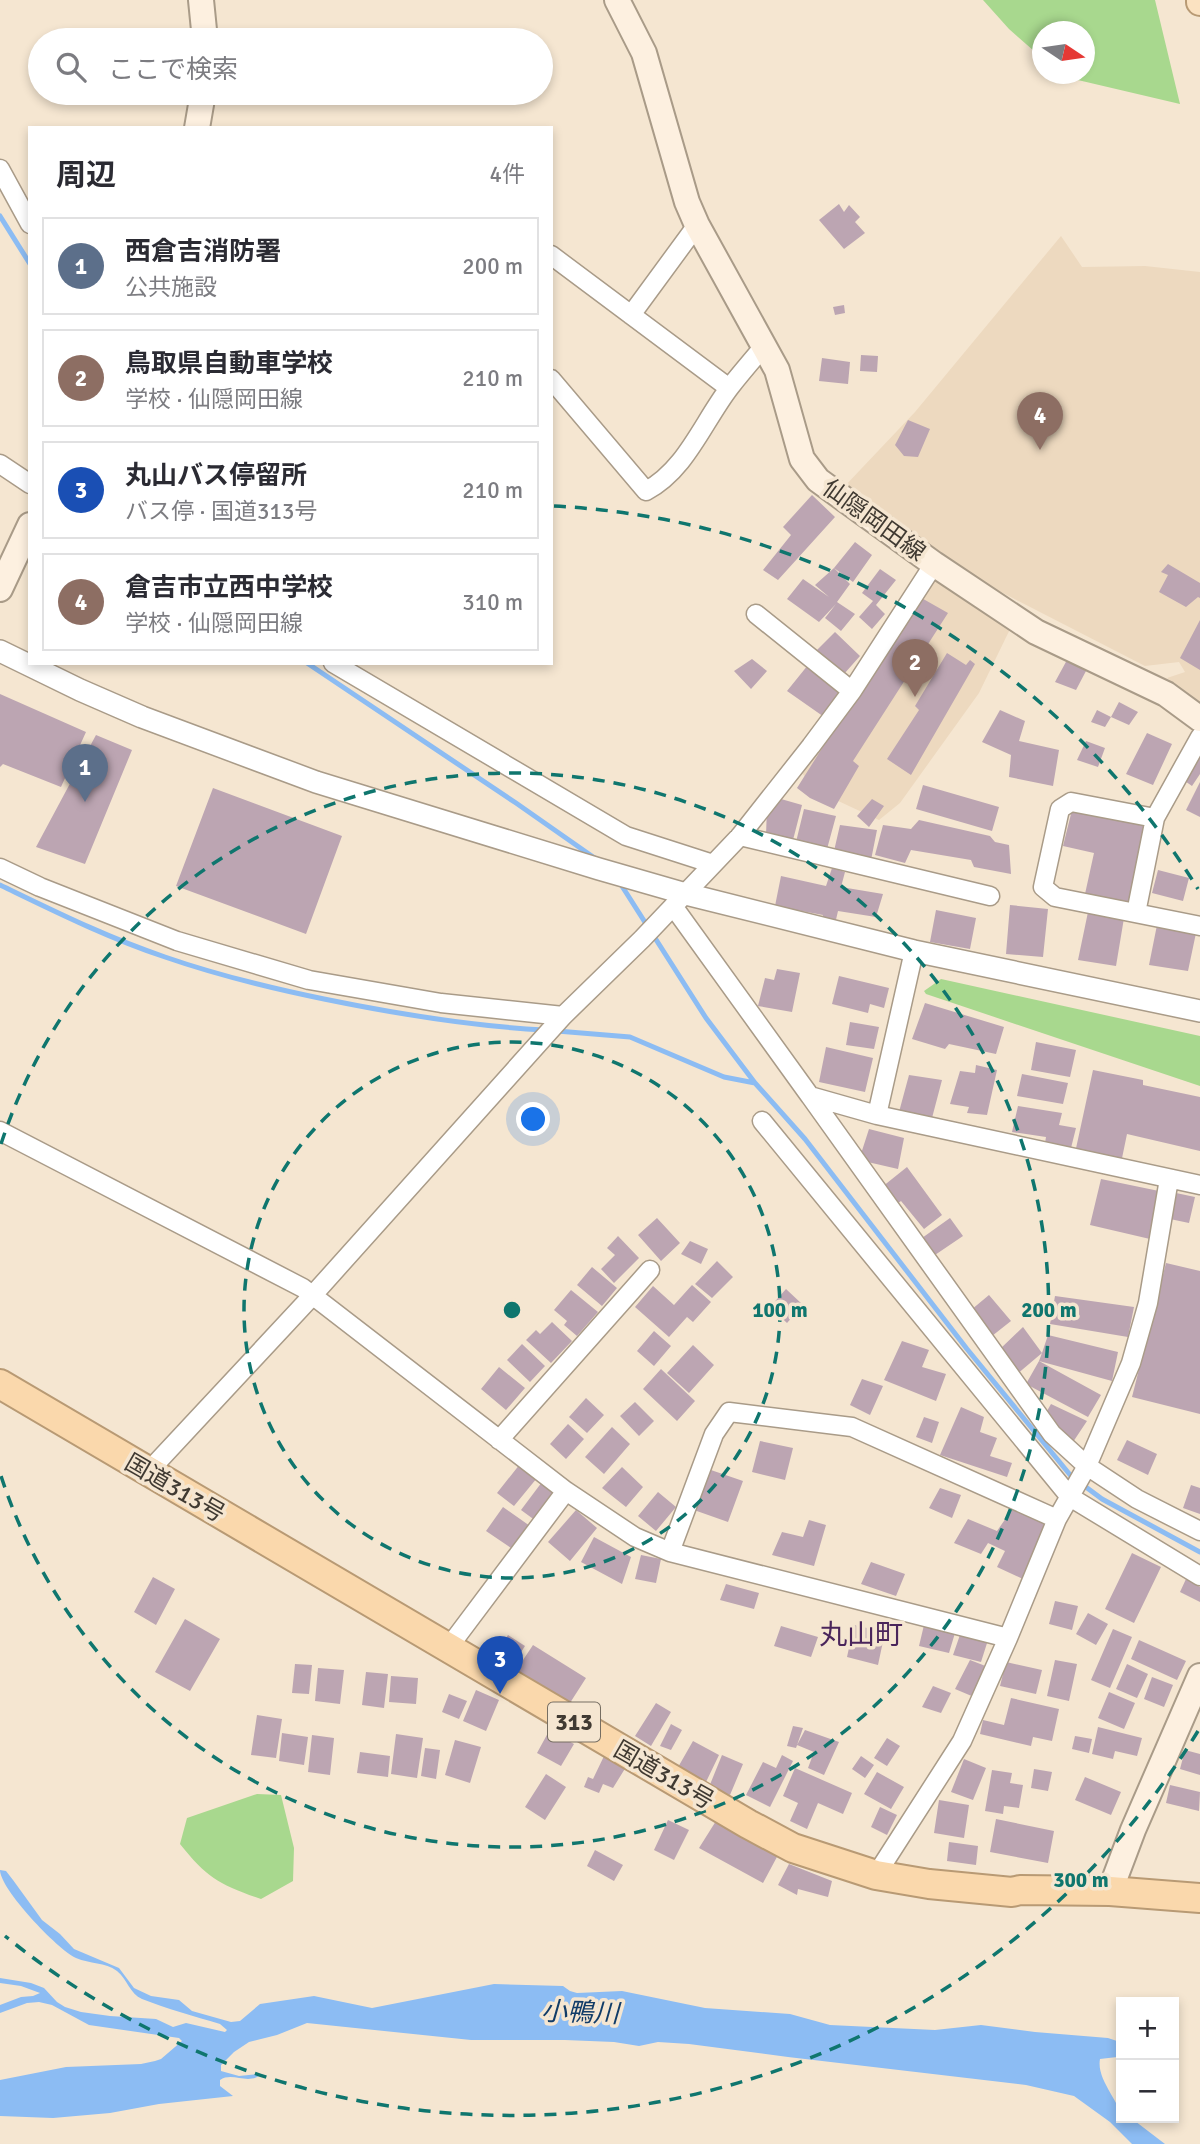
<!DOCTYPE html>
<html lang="ja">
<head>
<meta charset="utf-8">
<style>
	body { margin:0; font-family:Signika,"Noto Sans JP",sans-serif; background:#f7f7f7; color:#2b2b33 }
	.controls { position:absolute; right:21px; bottom:21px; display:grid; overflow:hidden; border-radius:0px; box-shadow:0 4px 10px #0003 }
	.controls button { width:63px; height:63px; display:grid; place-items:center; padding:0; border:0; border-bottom:2px solid #e1e1e2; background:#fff; color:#2b2b33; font:35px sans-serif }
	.compass { position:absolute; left:1032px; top:21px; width:63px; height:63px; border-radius:50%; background:#fff; box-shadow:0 4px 10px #0003; rotate:103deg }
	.you { position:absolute; left:534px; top:1120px; width:24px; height:24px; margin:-18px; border:5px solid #fff; border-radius:50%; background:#1a73e8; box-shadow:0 0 0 10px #1a73e833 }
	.badge { display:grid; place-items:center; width:46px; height:46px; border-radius:50%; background:#7a2a9b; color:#fff; font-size:23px; font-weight:700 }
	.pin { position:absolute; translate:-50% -58px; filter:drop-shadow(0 2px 4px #0008) }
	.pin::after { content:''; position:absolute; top:37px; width:24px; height:21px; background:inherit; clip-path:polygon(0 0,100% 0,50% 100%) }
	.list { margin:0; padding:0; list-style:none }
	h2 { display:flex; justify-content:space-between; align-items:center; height:91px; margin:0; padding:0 28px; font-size:30px }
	h2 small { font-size:23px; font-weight:400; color:#7c7c81 }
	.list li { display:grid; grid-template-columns:46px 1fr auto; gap:21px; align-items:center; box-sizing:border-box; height:98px; margin:0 14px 14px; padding:0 14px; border:2px solid #e1e1e2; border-radius:0px }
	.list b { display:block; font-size:26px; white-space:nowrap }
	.list p { margin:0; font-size:23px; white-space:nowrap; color:#7c7c81 }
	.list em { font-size:23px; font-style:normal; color:#7c7c81 }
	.icon { flex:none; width:38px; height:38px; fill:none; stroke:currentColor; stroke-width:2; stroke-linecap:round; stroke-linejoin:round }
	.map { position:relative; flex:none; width:1200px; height:2144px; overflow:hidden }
	.search { position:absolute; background:#fff; box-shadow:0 4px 10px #0003; left:28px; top:28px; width:525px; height:77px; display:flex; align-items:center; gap:18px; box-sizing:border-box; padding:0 24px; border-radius:38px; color:#7c7c81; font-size:26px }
	.panel { position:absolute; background:#fff; box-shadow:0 4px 10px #0003; left:28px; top:126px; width:525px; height:539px; border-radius:0px }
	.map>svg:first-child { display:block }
	.built { fill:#edd9bf }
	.green { fill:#a8d88e }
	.water { fill:#8cbcf3 }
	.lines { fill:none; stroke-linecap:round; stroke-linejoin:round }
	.stream { stroke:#8cbcf3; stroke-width:5 }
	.building { fill:#bca5b2 }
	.minor-casing { stroke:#a99b88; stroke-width:21 }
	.tertiary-casing { stroke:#a99b88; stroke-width:24 }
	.secondary-casing { stroke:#a99b88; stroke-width:28 }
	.primary-casing { stroke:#b89a74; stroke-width:30 }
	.trunk-casing { stroke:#b89a74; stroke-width:32 }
	.minor { stroke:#fff; stroke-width:18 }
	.tertiary { stroke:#fff; stroke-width:21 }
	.secondary { stroke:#fdf0e0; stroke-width:24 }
	.primary { stroke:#fbe2c1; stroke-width:26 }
	.trunk { stroke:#fad8ac; stroke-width:28 }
	.ring { fill:none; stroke:#0f766e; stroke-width:3.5; stroke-dasharray:12 9 }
	.labels { text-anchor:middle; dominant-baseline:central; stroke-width:7; stroke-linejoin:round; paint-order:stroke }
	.shield { fill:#f5e6d1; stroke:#766e62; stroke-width:2 }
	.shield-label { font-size:23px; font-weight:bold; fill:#403a32 }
	.street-label { font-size:24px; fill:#403a32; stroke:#f5e6d1 }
	.water-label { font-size:26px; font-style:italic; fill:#113c68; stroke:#f5e6d1 }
	.quarter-label { font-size:28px; fill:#4a255b; stroke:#f5e6d1 }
	.centre { fill:#0f766e; stroke:#f5e6d1; stroke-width:3.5 }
	.ring-label { font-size:21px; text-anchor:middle; font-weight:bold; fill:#0f766e; stroke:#f5e6d1; stroke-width:7; stroke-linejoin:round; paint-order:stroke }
</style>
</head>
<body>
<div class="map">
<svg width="1200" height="2144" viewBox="0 0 1200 2144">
	<rect width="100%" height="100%" fill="#f5e6d1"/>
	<path class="built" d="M1061,236l21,31 63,-1 55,6v431l-33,-25 18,-6 -6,-10 -34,4 -175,-90 -127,-88 72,-76z
		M934,577l79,46 -34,70 -79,110 -21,17 -60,-28 -20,-22z"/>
	<path class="green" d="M983,0h172l25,104 -115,-27 -4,-3h23v-42h-42v26l-33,-29z
		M941,979l259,57v50l-274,-92 -2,-3z
		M257,1794l24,1 13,53 -1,33 -32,18c-41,-14 -54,-21 -81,-55l7,-26z"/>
	<path class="water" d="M0,1870l6,1 7,9 29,40 18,14 14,15 45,19 15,20 17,8 28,4 13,11 39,11 9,-1 20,-17 54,-8 58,12 122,-24 69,2 7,5 7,2 45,-2 83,17 85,6 40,11 105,5 46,-5 54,7 73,6 9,3 2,6 -2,10 -17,2c-4,21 21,43 21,59h10l34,26h-33l-22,-22 -36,-26 -48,-11 -238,-28 -99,-13 -31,-2 -19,4 -25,-4 -49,-2h-94l-164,-17 -30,12 -28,7 -15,10 -13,13v6l18,5 20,-2v2c-13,8 -27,-4 -39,4v6l13,10 -74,8 -49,9 -57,5 -53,-2v-36l66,-13 75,-3 14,-3 6,-2 21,-18 -3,-3 -90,-13 -37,-20 -13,-3 -12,1 -27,10v-8l21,-8 12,-1 7,-3 -19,-7 -21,-3v-5l31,5 13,5 13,14 8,5 16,5 29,4 46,3 17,8 13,-4 39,9 2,-2 -7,-6c-26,-8 -53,-15 -78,-25 -12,-5 -15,-20 -25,-28 -12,-9 -27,-7 -41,-13 -19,-9 -76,-69 -76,-88z"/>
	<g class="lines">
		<path class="stream" d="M0,216l30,48
			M307,663l209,140 80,56
			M620,883l86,135 49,65 50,56 162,210 104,127 31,23 98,53
			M0,885c54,26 108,53 165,72 52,18 105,31 159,42 73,15 146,27 220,31
			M557,1031l73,6 94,40 31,6"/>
	</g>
	<path class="building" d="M839,204l5,8 5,-7 11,12 -5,5 10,11 -21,16 -25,-29z
		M844,305l1,8 -10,2 -2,-8z
		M861,355l17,1 -1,16 -17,-1z
		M822,358l28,4 -2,22 -29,-3z
		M908,420l22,9 -12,28 -14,-1 -9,-11z
		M812,495l23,22 -57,63 -15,-10 28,-35 -8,-8z
		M855,542l17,13 -19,27 -19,-14z
		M1168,564l32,19v15l-2,-1 -12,10 -27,-15 9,-17 -7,-3z
		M834,568l16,16 -13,18 18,12 -14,17 -16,-13 11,-14 -17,18 -32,-23 16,-20 26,18 -14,-12z
		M880,569l16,11 -20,25 9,9 -13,15 -13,-12 14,-16 -11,-8z
		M918,596l30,17 -95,148 6,5 -25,43 -24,-11 -13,-10z
		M1200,620v50l-20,-12z
		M835,632l25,24 -16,18 -28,-23z
		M947,653l19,12 4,-5 5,4 -64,111 -24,-16 32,-49 -4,-4z
		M752,659l15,12 -16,18 -17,-18z
		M1067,660l19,11 -10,19 -21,-8z
		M808,665l37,28 -18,26 -40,-28z
		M0,694l86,38 -25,55 -58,-23 -3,3z
		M1119,702l19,10 -9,13 -18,-8z
		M1000,710l25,11 -6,20 40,9 -6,36 -44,-9 2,-22 -29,-13z
		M1097,710l14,7 -6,10 -14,-5z
		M1147,733l25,11 -19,41 -27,-11z
		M96,735l36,15 -47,114 -49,-17z
		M1086,741l19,7 -7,19 -21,-7z
		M1200,751v23l-8,12 -10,-7z
		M1200,782v35l-14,-7z
		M923,785l76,22 -7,24 -76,-22z
		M213,788l129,48 -36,98 -130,-48z
		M774,797l28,8 -9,35 -27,-4 1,-30z
		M872,799l12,7 -15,21 -12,-11z
		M804,809l32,7 -9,33 -31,-7z
		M1072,810l76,17 -16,76 -47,-9 9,-41 -31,-7z
		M919,820l71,16 5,6 14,3 2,29 -37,-7 -3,-7 -60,-10 -6,13 -30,-8 8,-30 28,4z
		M840,825l37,5 -6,30 -37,-9z
		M832,868l13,4 -4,15 42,7 -7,23 -38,-6 -3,13 -14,-3 2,-6 -48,-9 6,-30 45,10z
		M1158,870l31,8 -6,23 -31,-8z
		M1010,905l38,4 -5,48 -37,-3z
		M936,910l40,8 -6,31 -40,-7z
		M1088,912l36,6 -8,48 -38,-6z
		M1157,925l39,8 -8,38 -39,-6z
		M777,969l23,4 -8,39 -34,-6 7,-28 9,2z
		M839,976l50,12 -5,20 -14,-4 -2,9 -36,-9z
		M925,1003l79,24 -8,27 -47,-10 -4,5 -33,-10z
		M850,1022l29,5 -5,22 -28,-4z
		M1036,1042l40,8 -6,27 -39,-7z
		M826,1047l47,11 -8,34 -46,-10z
		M976,1065l21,5 -10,45 -20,-2 2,-6 -19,-3 10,-33 15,2z
		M1093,1070l50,10v5l57,12v54l-73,-17 -6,29 -46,-10z
		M1022,1074l46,9 -5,21 -46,-8z
		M909,1075l33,5 -10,38 -33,-6z
		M1018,1106l44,7 -3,12 17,3 -5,20 -26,-5 1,-6 -34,-5z
		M869,1129l35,9 -6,31 -39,-9z
		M907,1167l35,48 -18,14 -23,-28 -16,12 -13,-18z
		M1101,1179l58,12 -9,48 -60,-14z
		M1176,1193l19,4 -6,26 -19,-4z
		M657,1218l23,25 -19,18 -23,-26z
		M950,1218l13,18 -31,21 -17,-14z
		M618,1236l21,22 -25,25 -13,-14 14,-14 -8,-7z
		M690,1241l18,8 -7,15 -20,-10z
		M717,1261l16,16 -21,21 -17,-14z
		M1166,1263l34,8v143l-68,-17z
		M592,1267l25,21 -15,18 -25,-21z
		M692,1285l19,17 -18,20 -6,-5 -18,20 -34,-30 18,-21 21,19z
		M786,1289l17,16 -16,18 -17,-16z
		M571,1290l27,22 -21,24 -13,-11 3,-4 -13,-11z
		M989,1295l22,26 -19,15 -21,-26z
		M1055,1296l79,11 -6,30 -78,-13z
		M552,1322l20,19 -21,22 -25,-23 10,-10 4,4z
		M1023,1327l19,26 6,-18 70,17 -6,29 -73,-20 3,-8 -26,22 -17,-25z
		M654,1331l17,15 -17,20 -17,-15z
		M902,1341l27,9 -7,17 24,7 -10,27 -52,-21z
		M522,1344l23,22 -15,16 -23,-22z
		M693,1345l21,20 -25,28 -22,-20z
		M1039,1361l62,34 -13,22 -62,-33z
		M499,1367l26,21 -19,22 -25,-21z
		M661,1369l34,32 -18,20 -34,-32z
		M862,1379l21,7 -13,29 -20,-10z
		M586,1398l18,17 -17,18 -18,-16z
		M635,1402l19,19 -15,15 -19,-20z
		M1051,1404l36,17 -16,24 -28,-27z
		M961,1407l23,10 -4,15 17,6 -7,18 22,7 -5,14 -67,-22z
		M924,1417l15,5 -7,21 -16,-6z
		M568,1424l16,15 -18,20 -16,-15z
		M612,1427l18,17 -26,30 -19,-17z
		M1127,1440l30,14 -9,21 -31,-15z
		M760,1441l33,7 -8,32 -33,-8z
		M520,1464l17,14 -23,28 -17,-13z
		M622,1467l21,20 -17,20 -24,-19z
		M708,1469l35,12 -15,41 -34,-12z
		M542,1482l15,11 -21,28 -15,-11z
		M1191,1485l9,3v26l-17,-6z
		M940,1488l21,7 -9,23 -23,-10z
		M658,1492l18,15 -20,24 -18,-15z
		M503,1507l27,19 -16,24 -28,-19z
		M1013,1508l34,15 -24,56 -26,-12 8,-16 -17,-8 -7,11 -27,-11 14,-24 29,12z
		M576,1510l21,18 -27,33 -22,-19z
		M809,1520l17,5 -12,41 -42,-11 10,-23 21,5z
		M594,1537l37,20 -9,27 -41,-22z
		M1132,1553l29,14 -27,56 -29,-14z
		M641,1555l20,4 -5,24 -21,-4z
		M871,1562l34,12 -9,22 -35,-12z
		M153,1577l22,12 -19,36 -22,-13z
		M1186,1579l14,8v15l-20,-10z
		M726,1584l33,9 -5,16 -34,-9z
		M1055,1601l23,5 -6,24 -23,-6z
		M1088,1613l20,11 -12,21 -20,-11z
		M185,1619l35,20 -30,52 -35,-19z
		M854,1625l31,7 -7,33 -31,-8z
		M924,1625l31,8 -6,20 -30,-7z
		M781,1626l37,11 -7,20 -37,-11z
		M1113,1629l19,8 -22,51 -19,-8z
		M961,1632l27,8 -7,22 -28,-7z
		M508,1635l17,11 -13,20 -17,-11z
		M1139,1640l47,21 -9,19 -46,-21z
		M533,1645l53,33 -18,28 -53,-34z
		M970,1660l18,7 -14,30 -19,-8z
		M1055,1660l22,4 -8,37 -22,-5z
		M1006,1662l36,8 -6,24 -36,-8z
		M295,1664l17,1 -3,29 -17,-1z
		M1127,1664l21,10 -11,24 -21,-9z
		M318,1668l26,2 -4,34 -25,-3z
		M366,1672l22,2 -4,34 -22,-3z
		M391,1676l27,2 -2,26 -27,-2z
		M1152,1677l21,8 -9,22 -20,-8z
		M933,1686l18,7 -10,20 -19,-6z
		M476,1690l23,10 -13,31 -23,-10z
		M1109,1692l26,11 -11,26 -26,-11z
		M449,1694l18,7 -8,18 -17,-7z
		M1011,1698l48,11 -7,32 -19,-4 -2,9 -51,-12 3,-14 21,5z
		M656,1703l15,9 -20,34 -16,-10z
		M257,1715l25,4 -6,39 -25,-3z
		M671,1724l11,6 -11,20 -11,-4z
		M793,1726l10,2 -7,20 -9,-2z
		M1098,1727l44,11 -5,18 -22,-5 -2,8 -21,-5z
		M805,1730l34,12 -15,33 -16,-7 6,-16 -17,-7z
		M549,1731l25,13 -13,22 -24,-13z
		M282,1733l26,4 -4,28 -25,-4z
		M396,1734l27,4 -6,40 -26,-4z
		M312,1735l22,3 -4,37 -22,-3z
		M1075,1736l17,3 -3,14 -17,-4z
		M887,1738l13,8 -13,20 -13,-8z
		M455,1740l26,7 -11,36 -25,-8z
		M693,1741l26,14 -13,27 -29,-13z
		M425,1748l15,2 -4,29 -15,-3z
		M1185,1750l15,4v21l-20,-6z
		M360,1752l30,4 -2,21 -31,-4z
		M605,1754l21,13 -13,21 -10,-4 -4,9 -15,-6 4,-10 5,2z
		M722,1755l21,9 -13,31 -21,-8z
		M782,1755l11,6 -23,46 -24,-12 17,-33 13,6z
		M861,1756l13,9 -9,13 -13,-9z
		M964,1759l22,9 -13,32 -22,-8z
		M795,1768l57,25 -9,21 -25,-11 -11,26 -17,-8 8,-18 -15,-7z
		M1034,1769l18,3 -4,19 -17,-3z
		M992,1770l20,3 -2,10 13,2 -4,23 -15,-2 -1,8 -18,-3z
		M877,1772l27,15 -13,22 -27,-15z
		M546,1774l20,13 -21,33 -20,-13z
		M1085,1777l36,15 -10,23 -36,-15z
		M1170,1785l30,7 -1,19 -33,-8z
		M939,1800l30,5 -5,33 -30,-5z
		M880,1807l17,8 -10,20 -16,-8z
		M996,1819l58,12 -6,32 -58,-11z
		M668,1820l21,10 -15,30 -20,-10z
		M716,1821l62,34 -15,28 -64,-35z
		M949,1842l29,4 -2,19 -29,-4z
		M595,1850l28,15 -9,16 -27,-15z
		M789,1864l43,17 -4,16 -30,-8 -1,6 -19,-10z"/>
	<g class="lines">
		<defs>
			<path id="minor" d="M0,169l30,55
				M551,255l178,133
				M631,315l66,-90
				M551,379l95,112c40,-21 57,-69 84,-104 11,-14 23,-28 35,-42
				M0,464l30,20
				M756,614l96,77
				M333,663l293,173 87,28
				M1155,818l-84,-16 -11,7 -17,78 12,10 145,29
				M740,836l250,60
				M0,868l40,19 137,54 132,39 132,23 122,13
				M673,906l137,190 67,19 323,70
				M1136,913l19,-95 45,-81
				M810,1096l242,338 35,32 50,33 63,32
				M877,1115l37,-164
				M762,1121l308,376 130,79
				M0,1131l303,157 263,203 69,46 35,15 44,-118 15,-22 123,15 205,92
				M499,1440l151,-170
				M148,1472l164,-176 251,-280 79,-77 98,-103 71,-90 41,-55 82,-127
				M670,1552l338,86
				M448,1648l118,-157
				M876,1875l86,-134 46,-103 49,-119 30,-53 44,-103 17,-60 21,-124"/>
			<path id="tertiary" d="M0,651l80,39 62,27 174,65 283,87 87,25 228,57 286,60"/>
			<path id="secondary" d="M201,0l4,40
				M617,0l27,53 43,149 10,23 80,145 25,89 16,21 116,84 102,68 130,62 34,25
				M197,128l6,-35
				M0,589l30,-64
				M1110,1891l23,-61 67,-154"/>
			<path id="primary" d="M1200,0v2"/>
			<path id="trunk" d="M0,1384l748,440 45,24 83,27 53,9 83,8 8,-2 90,1 90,7"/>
		</defs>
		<use href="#minor" class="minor-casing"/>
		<use href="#tertiary" class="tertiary-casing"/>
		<use href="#secondary" class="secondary-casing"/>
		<use href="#primary" class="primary-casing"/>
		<use href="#trunk" class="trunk-casing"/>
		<use href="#minor" class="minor"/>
		<use href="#tertiary" class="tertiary"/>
		<use href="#secondary" class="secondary"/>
		<use href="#primary" class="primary"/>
		<use href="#trunk" class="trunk"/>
	</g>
	<g class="ring">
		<circle cx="512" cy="1310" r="268"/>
		<path d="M1 1144A537 537 0 1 1 1 1476"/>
		<path d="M1198 1731A805 805 0 0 1 5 1936M554 506A805 805 0 0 1 1198 889"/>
	</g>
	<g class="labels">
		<rect class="shield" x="548" y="1702.5" width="52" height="39" rx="5"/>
		<g class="shield-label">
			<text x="574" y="1722">313</text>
		</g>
		<g class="street-label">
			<text transform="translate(874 520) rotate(36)">仙隠岡田線</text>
			<text transform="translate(175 1488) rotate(30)">国道313号</text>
			<text transform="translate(664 1775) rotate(30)">国道313号</text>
		</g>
		<g class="water-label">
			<text transform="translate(580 2013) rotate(2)">小鴨川</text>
		</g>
		<g class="quarter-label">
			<text x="861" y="1635">丸山町</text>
		</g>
	</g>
	<circle cx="512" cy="1310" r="10" class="centre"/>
	<g class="ring-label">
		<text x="780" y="1317">100 m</text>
		<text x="1049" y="1317">200 m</text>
		<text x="1081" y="1887">300 m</text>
	</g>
</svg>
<div class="controls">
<button>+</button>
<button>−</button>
</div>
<svg class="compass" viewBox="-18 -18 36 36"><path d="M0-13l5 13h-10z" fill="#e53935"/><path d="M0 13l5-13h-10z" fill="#7c7c81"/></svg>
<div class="you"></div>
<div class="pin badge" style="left:85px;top:802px;background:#5c6f8a">1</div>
<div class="pin badge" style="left:915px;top:697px;background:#8d6e63">2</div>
<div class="pin badge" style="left:500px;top:1694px;background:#1a4fb4">3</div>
<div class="pin badge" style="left:1040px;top:450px;background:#8d6e63">4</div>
<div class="search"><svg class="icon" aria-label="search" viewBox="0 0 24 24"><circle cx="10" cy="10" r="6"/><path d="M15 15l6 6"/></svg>ここで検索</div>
<section class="panel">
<h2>周辺<small>4件</small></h2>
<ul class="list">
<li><span class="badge" style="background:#5c6f8a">1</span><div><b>西倉吉消防署</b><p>公共施設</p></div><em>200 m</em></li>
<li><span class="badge" style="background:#8d6e63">2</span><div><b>鳥取県自動車学校</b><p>学校 · 仙隠岡田線</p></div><em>210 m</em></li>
<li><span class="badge" style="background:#1a4fb4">3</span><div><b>丸山バス停留所</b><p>バス停 · 国道313号</p></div><em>210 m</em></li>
<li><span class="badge" style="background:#8d6e63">4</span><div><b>倉吉市立西中学校</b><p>学校 · 仙隠岡田線</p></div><em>310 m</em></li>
</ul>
</section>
</div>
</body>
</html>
